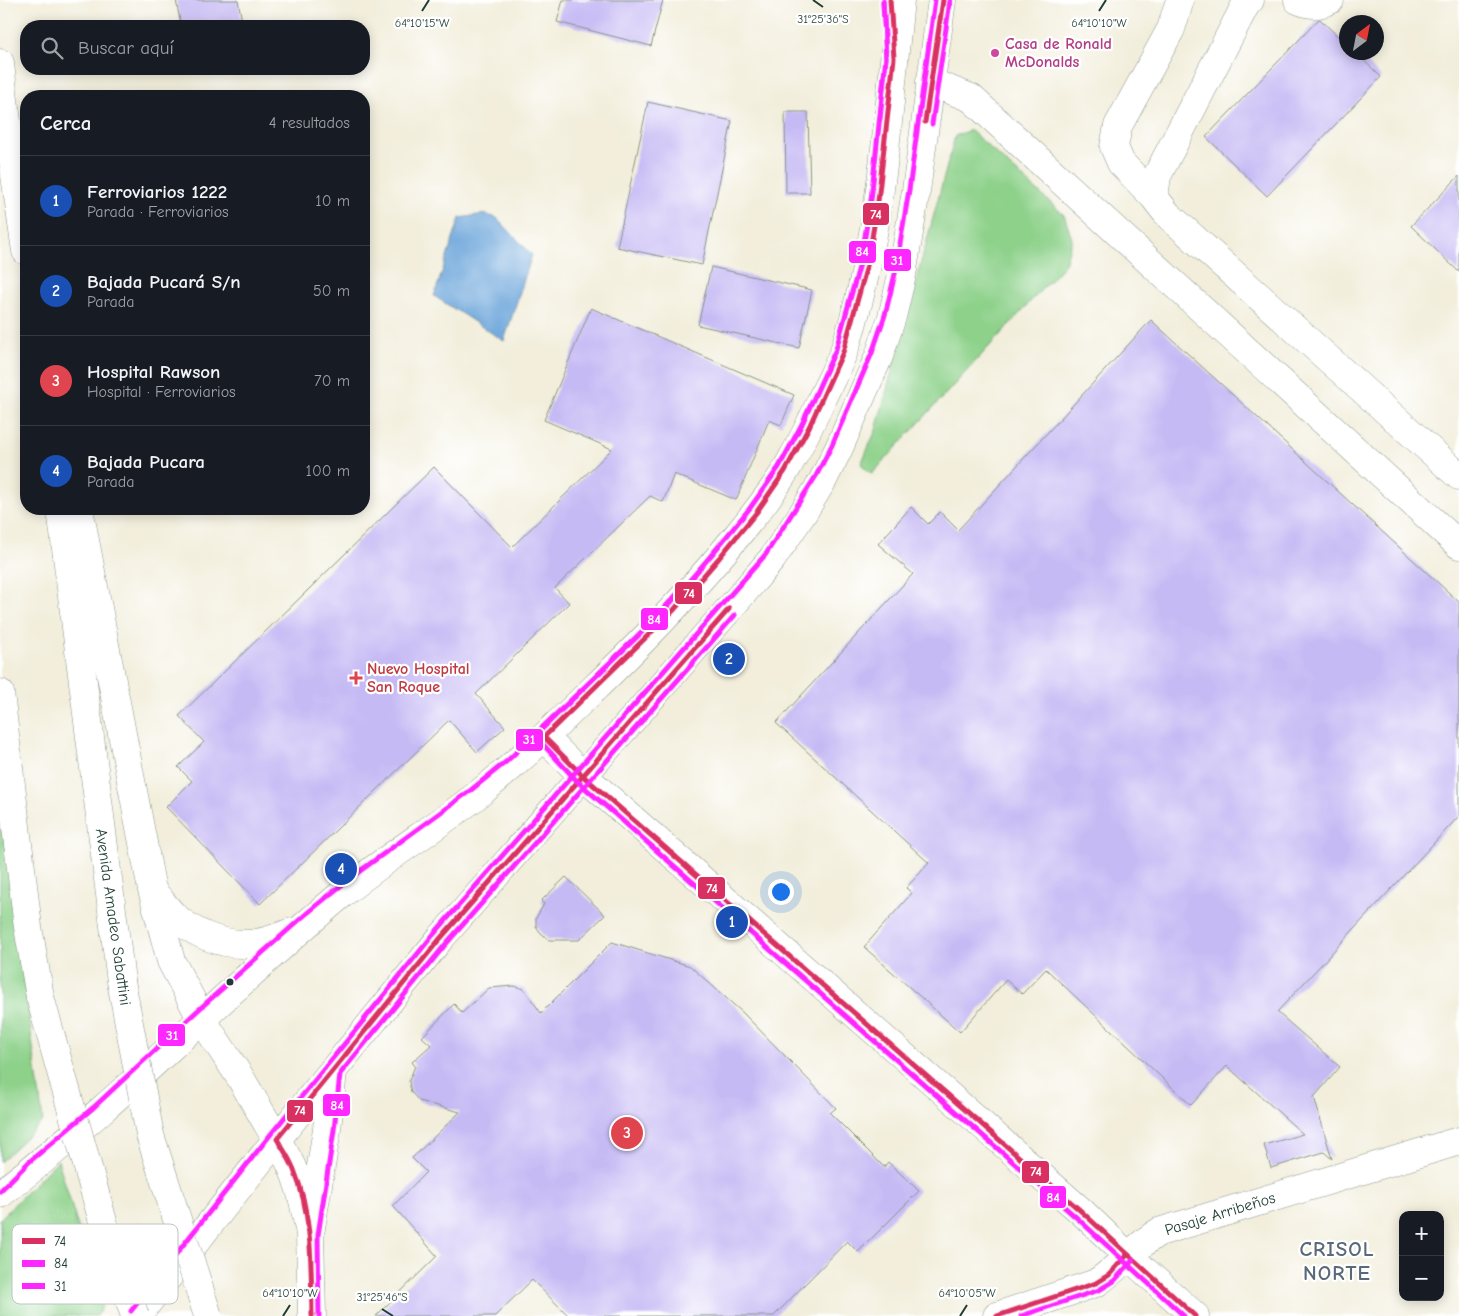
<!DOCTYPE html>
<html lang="es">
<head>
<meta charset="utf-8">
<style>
	body { margin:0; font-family:"Comic Neue",sans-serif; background:#20242c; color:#f1f3f6 }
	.controls { position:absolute; right:15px; bottom:15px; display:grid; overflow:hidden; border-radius:10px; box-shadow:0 2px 12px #0003 }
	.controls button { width:45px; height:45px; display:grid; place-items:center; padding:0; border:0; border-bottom:1px solid #363941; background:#171b24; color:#f1f3f6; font:25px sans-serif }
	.compass { position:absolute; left:1339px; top:15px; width:45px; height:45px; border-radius:50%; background:#171b24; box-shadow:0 2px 12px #0003; rotate:32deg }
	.you { position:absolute; left:780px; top:891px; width:18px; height:18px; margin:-12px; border:4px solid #fff; border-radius:50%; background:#1a73e8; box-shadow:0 0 0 8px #1a73e833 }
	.badge { display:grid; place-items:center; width:32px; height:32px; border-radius:50%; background:#0b8043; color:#fff; font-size:16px; font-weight:700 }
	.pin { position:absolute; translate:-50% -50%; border:2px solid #fff; box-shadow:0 1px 5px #0006 }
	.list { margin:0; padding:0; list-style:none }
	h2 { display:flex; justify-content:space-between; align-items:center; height:65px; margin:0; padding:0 20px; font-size:21px }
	h2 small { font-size:16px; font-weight:400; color:#9ea1a6 }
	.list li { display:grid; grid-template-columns:32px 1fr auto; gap:15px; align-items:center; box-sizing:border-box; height:90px; padding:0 20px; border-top:1px solid #363941 }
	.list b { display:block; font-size:19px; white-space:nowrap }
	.list p { margin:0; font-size:16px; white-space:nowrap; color:#9ea1a6 }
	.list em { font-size:16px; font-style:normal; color:#9ea1a6 }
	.icon { flex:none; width:28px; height:28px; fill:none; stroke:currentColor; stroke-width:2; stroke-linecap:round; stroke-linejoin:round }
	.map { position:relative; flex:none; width:1459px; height:1316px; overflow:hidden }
	.search { position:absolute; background:#171b24; box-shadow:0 2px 12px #0003; left:20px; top:20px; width:350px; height:55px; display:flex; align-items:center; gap:12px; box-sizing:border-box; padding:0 18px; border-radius:20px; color:#9ea1a6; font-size:19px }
	.panel { position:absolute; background:#171b24; box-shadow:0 2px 12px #0003; left:20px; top:90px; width:350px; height:425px; border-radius:20px }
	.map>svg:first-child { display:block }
	.green { fill:#8dd18a; stroke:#56875f }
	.water { fill:#6aa4da; stroke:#447087 }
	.building { fill:#c6baf4 }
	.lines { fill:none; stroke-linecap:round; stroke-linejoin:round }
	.minor-casing { stroke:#889688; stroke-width:29 }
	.primary-casing { stroke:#889688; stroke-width:29 }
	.minor { stroke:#fff; stroke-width:28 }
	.primary { stroke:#fff; stroke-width:28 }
	.primary-bridge-casing { stroke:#889688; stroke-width:29; stroke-linecap:butt }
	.primary-bridge { stroke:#fff; stroke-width:28 }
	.bus-1-casing { stroke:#fff; stroke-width:9 }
	.bus-2-casing { stroke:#fff; stroke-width:9 }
	.bus-3-casing { stroke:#fff; stroke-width:9 }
	.bus-1 { stroke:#d93062; stroke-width:5 }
	.bus-2 { stroke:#fe27ff; stroke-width:5 }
	.bus-3 { stroke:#fe27ff; stroke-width:5 }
	.ticks { fill:none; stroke:#1f3d34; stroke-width:2 }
	.hotel-dot { fill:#d1479c; stroke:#fff; stroke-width:2 }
	.health-dot { fill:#e0444e; stroke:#fff; stroke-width:2 }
	.bus-dot { fill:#1f3d34; stroke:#fff; stroke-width:2 }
	.labels { text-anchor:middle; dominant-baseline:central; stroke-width:4.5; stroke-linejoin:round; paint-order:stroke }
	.hotel-label { font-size:16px; font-weight:bold; fill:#b23c85; stroke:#fff; text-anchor:start }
	.health-label { font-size:16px; font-weight:bold; fill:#be3a42; stroke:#fff; text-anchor:start }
	.street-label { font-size:16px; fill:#1f3d34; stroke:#fff }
	.district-label { font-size:21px; font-weight:bold; letter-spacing:1px; fill:#596977; stroke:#fff }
	.key { fill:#fff; stroke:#bcc5c2; stroke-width:1 }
	.key-label { font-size:14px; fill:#1f3d34 }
	.ticks-label { font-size:12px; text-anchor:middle; fill:#1f3d34; stroke:#fff; stroke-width:4.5; stroke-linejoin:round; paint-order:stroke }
	.line-badge { stroke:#fff; stroke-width:2 }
	.badge-label { font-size:14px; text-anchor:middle; font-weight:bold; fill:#fff }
</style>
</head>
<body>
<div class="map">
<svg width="1459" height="1316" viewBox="0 0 1459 1316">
	<rect width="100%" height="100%" fill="#fff"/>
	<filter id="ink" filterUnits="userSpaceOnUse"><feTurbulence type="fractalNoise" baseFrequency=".02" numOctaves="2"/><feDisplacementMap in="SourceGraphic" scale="10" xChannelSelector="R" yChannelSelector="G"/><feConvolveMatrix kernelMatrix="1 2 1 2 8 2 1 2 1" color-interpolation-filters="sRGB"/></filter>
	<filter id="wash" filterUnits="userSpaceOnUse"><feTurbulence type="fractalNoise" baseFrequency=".0096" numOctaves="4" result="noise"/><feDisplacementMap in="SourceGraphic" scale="20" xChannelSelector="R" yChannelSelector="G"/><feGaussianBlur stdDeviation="1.12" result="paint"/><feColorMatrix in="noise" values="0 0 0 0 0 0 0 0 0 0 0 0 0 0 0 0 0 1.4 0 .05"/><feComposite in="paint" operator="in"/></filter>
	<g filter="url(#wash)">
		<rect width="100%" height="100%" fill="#f2eedb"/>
		<path class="green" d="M970,130l94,85 8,24 -7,25 -193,210 -11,-10 15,-34 79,-294z
			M0,805l43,316 -43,41z
			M58,1160l44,147 -5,9h-97v-97z"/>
		<path class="water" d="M484,214l13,4 35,37 -28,86 -70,-45 26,-78z"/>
		<g id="blocks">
			<path class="building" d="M176,0h62l5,26h-62z
				M563,0h100l-12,46 -94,-24z
				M1320,19l26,25v8h9l26,25 -114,119 -61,-59 112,-117z
				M648,102l84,19 -30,144 -85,-18z
				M785,112h23l2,81h-24z
				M1459,176v96l-48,-46z
				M711,267l101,23 -13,58 -101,-23z
				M591,308l203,87 -13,30 -12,-5 -33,80 -62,-26 -11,28 -13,-6 -95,92 14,15 -93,91 29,33 -28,25 -28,-32 -189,184 -94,-97 26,-26 -14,-14 26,-25 -25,-26 255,-249 78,80 100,-98 -68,-29z
				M1151,320l308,282v214l-182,196 63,55 -26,30 18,62 -8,-7 -53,16 -7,-23 39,-11 -76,-68 -36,39 -145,-136 -24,25 -16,-14 -46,52 -96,-85 48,-54 -6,-5 23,-25 -153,-140 137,-149 -35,-30 33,-37 17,17 12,-12 18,18z
				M566,877l39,38 -26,25h-30l-9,-8 -4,-6v-8l8,-14 -3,-3z
				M612,942l78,24 53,47 93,95 -6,5 54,54 4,-5 31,29 -61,61 -11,-11 -73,75h-205l-37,-36 -37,36h-119l61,-60 -44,-50 33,-34 -14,-14 48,-46 -41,-11 -8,-9 -2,-11 6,-15 -3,-4 19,-17 -9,-8 32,-33 8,9 27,-25 25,-2 10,3 17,24z"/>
		</g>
	</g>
	<g filter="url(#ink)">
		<use href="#blocks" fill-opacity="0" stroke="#889688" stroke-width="1"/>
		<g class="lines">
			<defs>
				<path id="minor" d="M1250,0l-4,4 -89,172 -3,21 14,18 291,261
					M1298,0c11,5 21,6 32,0
					M930,82l41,16 488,447
					M1154,197l-33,-34 -7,-16 4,-21 53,-97 9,-29
					M544,737l38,38 500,437 45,43 68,61
					M997,1316l99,-33c23,-15 39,-37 63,-51l300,-91"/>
				<path id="primary" d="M0,63l4,37 22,151
					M61,509l60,472
					M79,509l73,381 19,71 30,57 39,59 48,82c12,23 17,49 22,75
					M0,693l28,234 12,70
					M153,892c7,7 13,16 20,23 19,18 48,30 74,29 16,0 31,-7 45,-12
					M0,1194c121,-92 225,-203 342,-300 44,-37 94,-66 139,-102 45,-36 86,-77 127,-117 45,-44 88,-89 128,-138 18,-22 37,-45 51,-69 13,-23 25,-46 35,-70 8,-17 17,-33 23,-50 37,-112 43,-232 55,-348
					M137,1316l140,-177 162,-199 298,-340 35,-41 31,-46 20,-33 16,-32 40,-92 13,-39 10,-42 14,-84 26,-191
					M312,1316l-2,-82 17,-105 6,-58"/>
			</defs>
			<use href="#minor" class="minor-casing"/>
			<use href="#primary" class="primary-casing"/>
			<use href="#minor" class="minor"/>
			<use href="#primary" class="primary"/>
			<defs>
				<path id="primary-bridge" d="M121,981l29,154 58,181
					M40,997l64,228 31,91"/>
			</defs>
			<use href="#primary-bridge" class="primary-bridge-casing"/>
			<use href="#primary-bridge" class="primary-bridge"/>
			<defs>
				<path id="bus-1" d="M890,0l4,58 -16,143 -10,61 -25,90 -34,75 -24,44 -29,42 -37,45 -46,53 -129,126 38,38 500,437 113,104
					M925,122l18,-122
					M312,1316c-1,-49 1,-100 -18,-146 -4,-11 -11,-21 -17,-31l162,-199 290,-331
					M997,1316l99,-33 13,-8 18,-20"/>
				<path id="bus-2" d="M883,1l3,57 -15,142 -10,60 -25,89 -34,75 -23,43 -29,41 -37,45 -45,53 -129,126 -2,6 40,43 500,437 107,98
					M932,124l18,-123
					M319,1316l-1,-81 16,-105 6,-56 105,-129 290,-330
					M1021,1316l78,-26 15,-9 19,-21"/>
				<path id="bus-3" d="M880,119l6,-61 -3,-57
					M0,1191l29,-29 65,-55 102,-95 110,-98 43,-35 122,-89 36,-29 132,-126 55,-59
					M131,1311l140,-177 162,-199 333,-381 50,-78 16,-31 40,-92 13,-38 10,-41 14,-84 26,-190"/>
			</defs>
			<use href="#bus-1" class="bus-1-casing"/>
			<use href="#bus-2" class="bus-2-casing"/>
			<use href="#bus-3" class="bus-3-casing"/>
			<use href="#bus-1" class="bus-1"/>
			<use href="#bus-2" class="bus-2"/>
			<use href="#bus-3" class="bus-3"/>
		</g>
	</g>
	<path class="ticks" d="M813,0l10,7M422,11l7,-11M1099,11l7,-11M382,1309l11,7M283,1316l7,-11M960,1316l7,-11"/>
	<circle class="hotel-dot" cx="995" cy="53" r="5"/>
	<path class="health-dot" d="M353.5 670.5h5v5h5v5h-5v5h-5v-5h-5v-5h5z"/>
	<circle class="bus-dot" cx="230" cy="982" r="4.5"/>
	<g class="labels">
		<g class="hotel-label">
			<text x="1005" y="44">Casa de Ronald<tspan x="1005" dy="18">McDonalds</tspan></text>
		</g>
		<g class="health-label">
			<text x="367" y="669">Nuevo Hospital<tspan x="367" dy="18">San Roque</tspan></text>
		</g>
		<g class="street-label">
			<text transform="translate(113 917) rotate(82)">Avenida Amadeo Sabattini</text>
			<text transform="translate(1220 1214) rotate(-17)">Pasaje Arribeños</text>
		</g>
		<g class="district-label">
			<text x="1337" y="1249">CRISOL<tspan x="1337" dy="24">NORTE</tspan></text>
		</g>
	</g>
	<rect x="12" y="1224" width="166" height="80" rx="8" class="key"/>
	<rect x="22" y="1238" width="23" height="6" fill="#d93062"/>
	<rect x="22" y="1260" width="23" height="7" fill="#fe27ff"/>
	<rect x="22" y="1283" width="23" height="6" fill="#fe27ff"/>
	<g class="key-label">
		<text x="54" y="1246">74</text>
		<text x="54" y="1268">84</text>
		<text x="54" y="1291">31</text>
	</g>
	<g class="ticks-label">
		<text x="823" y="23">31°25'36"S</text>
		<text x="422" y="27">64°10'15"W</text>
		<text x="1099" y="27">64°10'10"W</text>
		<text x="290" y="1297">64°10'10"W</text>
		<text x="967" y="1297">64°10'05"W</text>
		<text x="382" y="1301">31°25'46"S</text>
	</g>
	<g class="line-badge">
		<rect x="862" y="202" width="28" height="24" rx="5" fill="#d93062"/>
		<rect x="848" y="240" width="29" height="24" rx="5" fill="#fe27ff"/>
		<rect x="883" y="248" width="29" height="24" rx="5" fill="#fe27ff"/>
		<rect x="674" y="581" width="29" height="24" rx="5" fill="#d93062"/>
		<rect x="640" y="607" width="29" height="24" rx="5" fill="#fe27ff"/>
		<rect x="515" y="728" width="29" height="24" rx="5" fill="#fe27ff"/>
		<rect x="697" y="876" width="29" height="24" rx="5" fill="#d93062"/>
		<rect x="157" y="1023" width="29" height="24" rx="5" fill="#fe27ff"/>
		<rect x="322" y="1093" width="29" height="24" rx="5" fill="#fe27ff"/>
		<rect x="286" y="1099" width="28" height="24" rx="5" fill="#d93062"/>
		<rect x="1021" y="1160" width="29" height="24" rx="5" fill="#d93062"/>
		<rect x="1039" y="1185" width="28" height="24" rx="5" fill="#fe27ff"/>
	</g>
	<g class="badge-label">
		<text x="876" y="219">74</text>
		<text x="862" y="256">84</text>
		<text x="897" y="265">31</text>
		<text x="689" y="598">74</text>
		<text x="654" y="624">84</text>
		<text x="529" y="744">31</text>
		<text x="712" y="893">74</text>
		<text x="172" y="1040">31</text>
		<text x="337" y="1110">84</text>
		<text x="300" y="1115">74</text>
		<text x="1036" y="1176">74</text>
		<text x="1053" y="1202">84</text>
	</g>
</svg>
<div class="controls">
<button>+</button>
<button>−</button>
</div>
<svg class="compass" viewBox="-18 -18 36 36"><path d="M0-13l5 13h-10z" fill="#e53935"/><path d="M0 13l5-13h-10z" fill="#9ea1a6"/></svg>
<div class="you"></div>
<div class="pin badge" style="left:732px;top:922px;background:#1a4fb4">1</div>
<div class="pin badge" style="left:729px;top:659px;background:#1a4fb4">2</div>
<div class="pin badge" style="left:627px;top:1133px;background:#e0444e">3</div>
<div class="pin badge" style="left:341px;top:869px;background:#1a4fb4">4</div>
<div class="search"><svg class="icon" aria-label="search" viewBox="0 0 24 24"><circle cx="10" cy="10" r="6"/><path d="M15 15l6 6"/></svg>Buscar aquí</div>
<section class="panel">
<h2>Cerca<small>4 resultados</small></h2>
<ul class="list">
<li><span class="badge" style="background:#1a4fb4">1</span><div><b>Ferroviarios 1222</b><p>Parada · Ferroviarios</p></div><em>10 m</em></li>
<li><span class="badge" style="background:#1a4fb4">2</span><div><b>Bajada Pucará S/n</b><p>Parada</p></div><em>50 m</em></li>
<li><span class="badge" style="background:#e0444e">3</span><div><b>Hospital Rawson</b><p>Hospital · Ferroviarios</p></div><em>70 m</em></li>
<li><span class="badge" style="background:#1a4fb4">4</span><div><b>Bajada Pucara</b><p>Parada</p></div><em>100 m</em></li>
</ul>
</section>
</div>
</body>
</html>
